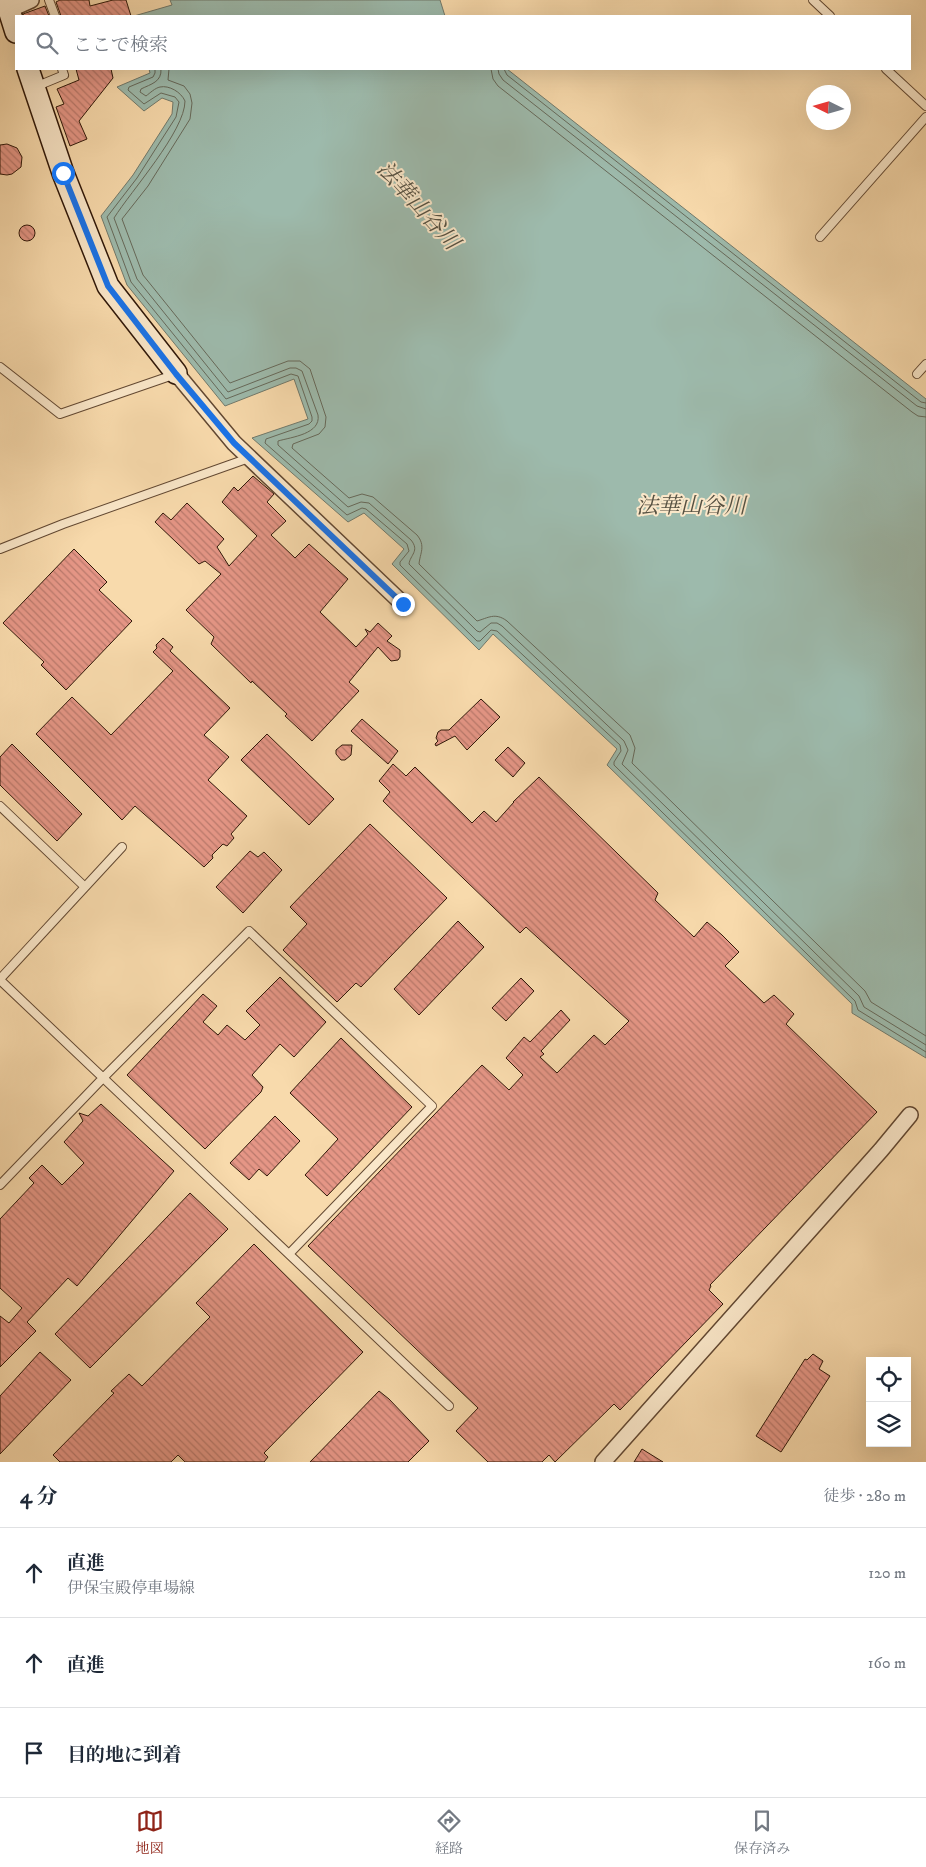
<!DOCTYPE html>
<html lang="ja">
<head>
<meta charset="utf-8">
<style>
	body { margin:0; font-family:"IM FELL DW Pica","Noto Serif JP",serif; background:#f2f2f3; color:#1f2937 }
	.controls { position:absolute; right:15px; bottom:15px; display:grid; overflow:hidden; border-radius:0px; box-shadow:0 5px 20px #0002 }
	.controls button { width:45px; height:45px; display:grid; place-items:center; padding:0; border:0; border-bottom:1px solid #e0e1e3; background:#fff; color:#1f2937; font:25px sans-serif }
	.compass { position:absolute; left:806px; top:85px; width:45px; height:45px; border-radius:50%; background:#fff; box-shadow:0 5px 20px #0002; rotate:275deg }
	.stop { position:absolute; width:15px; height:15px; margin:-11px; border:4px solid #1a73e8; border-radius:50%; background:#fff }
	.stop.end { background:#1a73e8; border-color:#fff; box-shadow:0 1px 5px #0008 }
	.list { margin:0; padding:0; list-style:none }
	h2 { display:flex; justify-content:space-between; align-items:center; height:65px; margin:0; padding:0 20px; font-size:21px }
	h2 small { font-size:16px; font-weight:400; color:#747a83 }
	.list li { display:grid; grid-template-columns:32px 1fr auto; gap:15px; align-items:center; box-sizing:border-box; height:90px; padding:0 20px; border-top:1px solid #e0e1e3 }
	.list b { display:block; font-size:19px; white-space:nowrap }
	.list p { margin:0; font-size:16px; white-space:nowrap; color:#747a83 }
	.list em { font-size:16px; font-style:normal; color:#747a83 }
	.icon { flex:none; width:28px; height:28px; fill:none; stroke:currentColor; stroke-width:2; stroke-linecap:round; stroke-linejoin:round }
	.map { position:relative; flex:none; width:926px; height:1462px; overflow:hidden }
	.search { position:absolute; background:#fff; box-shadow:0 5px 20px #0002; left:15px; right:15px; top:15px; height:55px; display:flex; align-items:center; gap:12px; box-sizing:border-box; padding:0 18px; border-radius:0px; color:#747a83; font-size:19px }
	.sheet { height:335px; background:#fff }
	nav { display:flex; justify-content:space-around; align-items:center; box-sizing:border-box; height:70px; border-top:1px solid #e0e1e3; background:#fff; font-size:14px; color:#747a83 }
	nav a { display:grid; justify-items:center; gap:2px }
	nav .on { color:#8f2418 }
	.map>svg:first-child { display:block }
	.water { fill:#9dbaac; stroke:#71796b }
	.lines { fill:none; stroke-linecap:round; stroke-linejoin:round }
	.shore { stroke:#66695a; stroke-width:1 }
	.building { fill:url(#building-back-hatch); stroke:#301809 }
	.service-casing { stroke:#624832; stroke-width:10 }
	.minor-casing { stroke:#624832; stroke-width:18 }
	.secondary-casing { stroke:#301809; stroke-width:24 }
	.service { stroke:#fae7c9; stroke-width:8 }
	.minor { stroke:#fae7c9; stroke-width:15 }
	.secondary { stroke:#fae7c9; stroke-width:21 }
	.route { stroke:#1a73e8; stroke-width:6 }
	.labels { text-anchor:middle; dominant-baseline:central; stroke-width:4; stroke-linejoin:round; paint-order:stroke }
	.water-label { font-size:22px; font-style:italic; fill:#565142; stroke:#fae7c9 }
</style>
</head>
<body>
<div class="map">
<svg width="926" height="1462" viewBox="0 0 926 1462">
	<defs>
		<pattern id="building-back-hatch" width="6" height="6" patternUnits="userSpaceOnUse" patternTransform="scale(1.25)"><rect width="6" height="6" fill="#e59686"/><path d="M-1 5l2 2M0 0l6 6M5-1l2 2" fill="none" stroke="#ba796c"/></pattern>
	</defs>
	<rect width="100%" height="100%" fill="#f8daac"/>
	<filter id="stains"><feTurbulence type="fractalNoise" baseFrequency=".004" numOctaves="4"/><feColorMatrix values="0 0 0 0 .2 0 0 0 0 .09 0 0 0 0 .02 0 0 0 .5 -.17"/></filter>
	<radialGradient id="worn" r=".72"><stop offset=".6" stop-color="#630" stop-opacity="0"/><stop offset="1" stop-color="#630" stop-opacity=".3"/></radialGradient>
	<path class="water" d="M170,0h270l5,16h-311l38,-11z
		M149,69h358l419,330v659l-74,-45v-9l-245,-239 10,-16 -124,-115 -14,16 -87,-86 12,-15 -40,-36 -16,9 -96,-84 56,-19 -14,-40 -69,27 -98,-121 -26,-69 32,-41 39,-61 1,-12 -11,-4 -18,13 -27,-24 33,-14z"/>
	<g class="lines">
		<path class="shore" d="M155,69v4l-2,4 -24,10 -1,3 16,14 17,-11 14,4 4,5 -3,15 -39,61 -30,39 24,65 95,117 65,-25 7,2 14,41v4l-3,3 -43,15 -1,4 82,72 15,-7 4,1 41,35 2,7 -9,11v3l77,76h3l11,-11 6,1 123,114 1,6 -7,11v3l241,236 3,9 68,42
			M161,69c1,13 -10,15 -20,20l-1,3 6,4c4,-3 9,-8 14,-9 9,-2 21,5 25,14 0,30 -54,90 -71,117l23,61 91,113 62,-24h6l6,3 16,44c3,19 -26,22 -40,26v4l70,62 13,-5 8,1 42,37c9,11 -1,15 -2,24l68,67 3,1 11,-9h6l5,3 122,115 4,9 -6,14 237,232 5,11 62,38
			M169,69l-1,11 16,6 6,8 2,9 -2,16 -42,67 -26,33 21,56 87,108 58,-22h12l10,8 16,48 -1,10 -6,7 -26,10 -1,4 57,50 13,-4 11,3 44,38c9,11 3,18 2,29l58,57c11,-3 18,-9 30,0l123,114 5,13 -3,15 233,228 6,11 55,34
			M491,69l2,10 5,7 414,326 6,4 8,1
			M498,69l1,5 4,6 414,326 9,3
			M504,69l3,6 414,327 5,1"/>
	</g>
	<path class="building" d="M60,0h29l1,6 23,-6h13l5,16h-70l-5,-14z
		M45,6l4,10h-25l-1,-2z
		M76,69h35l2,9 -34,43 8,18 -17,7 -14,-39 8,-3 -7,-15 22,-9z
		M7,144l10,4 5,9 -1,10 -9,7 -5,1 -7,-1v-29z
		M19 233a8 8 0 1 1 16 0a8 8 0 1 1-16 0Z
		M253,476l21,18 -7,8 19,19 -15,14 24,23 14,-14 39,35 -28,33 36,35 12,-13 -3,-5 5,3 8,-9 14,13 -5,5 13,9v7l-2,3 -7,1 -13,-14 -29,35 10,9 -47,50 -27,-25 2,-2 -35,-33 -1,2 -40,-39 3,-7 -28,-27 35,-36 -16,-13 -6,3 -44,-42 8,-9 8,7 16,-17 37,36 -7,8 12,19 28,-30 -35,-34 12,-15 4,4z
		M74,549l33,33 -8,8 33,31 -66,69 -25,-25 3,-3 -41,-39z
		M163,638l10,9 -3,4 60,57 -26,27 25,22 -21,23 39,36 -16,18 3,4 -7,8 -4,-2 -11,11 1,3 -9,9 -69,-61 -13,14 -86,-86 36,-37 39,38 62,-64 -20,-19 4,-4 -1,-3z
		M481,699l19,18 -33,33 -12,-14 -19,10 -1,-2 3,-3 -2,-3 2,-6 3,-2h8z
		M362,719l36,32 -10,13 -37,-33z
		M267,734l67,65 -25,26 -68,-65z
		M12,744l70,70 -25,27 -57,-56v-28z
		M342,745h10l-1,10 -6,5h-4l-5,-6v-4z
		M508,747l17,16 -12,14 -18,-17z
		M393,764l13,12 9,-9 57,56 12,-12 12,11 18,-20h-1l26,-25 119,116 -3,7 39,37 13,-15 15,13 17,17 -14,14 39,37 10,-8 20,19 -8,10 91,88 -167,173 1,1 -2,4 14,14 -103,106 -6,-6 -59,58 -6,-7 -7,7h-54l-32,-31 22,-23 -170,-162 174,-181 27,25 14,-15 -17,-17 18,-21 6,5 31,-32 9,10 -29,31 3,3 -4,3 17,16 37,-38 11,10 24,-24 -103,-94 -6,6 -137,-132 7,-9 -11,-11z
		M370,824l77,74 -86,89 -5,-4 -19,19 -54,-52 24,-26 -17,-17z
		M250,851l8,6 6,-5 18,18 -39,43 -27,-26z
		M458,921l26,26 -65,68 -25,-26z
		M280,977l46,45 -32,35 -14,-13 -28,31 11,12 -2,5 -56,57 -78,-74 76,-81 14,12 -14,16 15,13 9,-10 18,15 15,-15 -14,-14z
		M521,978l13,13 -28,30 -14,-13z
		M341,1038l71,69 -85,89 -22,-21 33,-36 -48,-46z
		M101,1104l73,67 -97,115 -9,-8 -41,44 9,9 -36,36v-51l9,7 13,-15 -22,-20v-69l34,-36 -5,-5 13,-13 20,20 22,-22 -20,-21 19,-21 -4,-8 9,3z
		M275,1116l25,25 -33,35 -8,-7 -10,11 -19,-17z
		M190,1193l38,36 -138,139 -35,-34z
		M254,1244l109,108 -99,101 4,4 -4,5h-79l-7,-7 -7,7h-111l-7,-7 61,-62 -3,-2 18,-17 13,12 68,-69 -14,-14z
		M40,1352l31,28 -71,74v-58z
		M813,1354l10,7 -4,8 11,7 -49,76 -25,-16 49,-77 2,1z
		M379,1391l10,8 40,42 -21,21h-98z
		M642,1449l21,13h-29z"/>
	<g class="lines">
		<defs>
			<path id="service" d="M49,0l6,16
				M813,0l17,16
				M886,69l40,37
				M35,87l29,-12 -2,-6
				M820,237l106,-120
				M0,367l60,47 116,-40
				M917,374l9,-10
				M0,549l63,-25 186,-66
				M0,806l85,81
				M0,979l122,-132
				M0,980l449,426
				M0,1185l103,-107 146,-147 183,175 -143,148"/>
			<path id="minor" d="M9,10l22,-10
				M176,373l58,70 169,161
				M603,1462l278,-312 29,-35"/>
			<path id="secondary" d="M3,0l6,10 7,22
				M28,69l35,104 45,113 68,87"/>
		</defs>
		<use href="#service" class="service-casing"/>
		<use href="#minor" class="minor-casing"/>
		<use href="#secondary" class="secondary-casing"/>
		<use href="#service" class="service"/>
		<use href="#minor" class="minor"/>
		<use href="#secondary" class="secondary"/>
	</g>
	<g class="lines">
		<path class="route" d="M63,173l45,113 68,88 58,69 169,161"/>
	</g>
	<g class="labels">
		<g class="water-label">
			<text transform="translate(418 206) rotate(48)">法華山谷川</text>
			<text x="691" y="506">法華山谷川</text>
		</g>
	</g>
	<rect width="100%" height="100%" filter="url(#stains)"/>
	<rect width="100%" height="100%" fill="url(#worn)"/>
</svg>
<div class="controls">
<button><svg class="icon" aria-label="locate" viewBox="0 0 24 24"><circle cx="12" cy="12" r="6"/><path d="M12 2v4M12 18v4M2 12h4M18 12h4"/></svg></button>
<button><svg class="icon" aria-label="layers" viewBox="0 0 24 24"><path d="M12 4l9 5-9 5-9-5zM3 14l9 5 9-5"/></svg></button>
</div>
<svg class="compass" viewBox="-18 -18 36 36"><path d="M0-13l5 13h-10z" fill="#e53935"/><path d="M0 13l5-13h-10z" fill="#747a83"/></svg>
<div class="stop" style="left:63px;top:173px"></div>
<div class="stop end" style="left:403px;top:604px"></div>
<div class="search"><svg class="icon" aria-label="search" viewBox="0 0 24 24"><circle cx="10" cy="10" r="6"/><path d="M15 15l6 6"/></svg>ここで検索</div>
</div>
<section class="sheet">
<h2>4 分<small>徒歩 · 280 m</small></h2>
<ul class="list">
<li><svg class="icon" aria-label="ahead" viewBox="0 0 24 24"><path d="M12 20V5M6 11l6-6 6 6"/></svg><div><b>直進</b><p>伊保宝殿停車場線</p></div><em>120 m</em></li>
<li><svg class="icon" aria-label="ahead" viewBox="0 0 24 24"><path d="M12 20V5M6 11l6-6 6 6"/></svg><div><b>直進</b></div><em>160 m</em></li>
<li><svg class="icon" aria-label="arrive" viewBox="0 0 24 24"><path d="M6 21V4h12l-3 4 3 4H6"/></svg><div><b>目的地に到着</b></div></li>
</ul>
</section>
<nav>
<a class="on"><svg class="icon" aria-label="map" viewBox="0 0 24 24"><path d="M3 6l6-2 6 2 6-2v14l-6 2-6-2-6 2zM9 4v14M15 6v14"/></svg>地図</a>
<a><svg class="icon" aria-label="directions" viewBox="0 0 24 24"><path d="M12 3l9 9-9 9-9-9zM9 14v-3h6M13 9l2 2-2 2"/></svg>経路</a>
<a><svg class="icon" aria-label="saved" viewBox="0 0 24 24"><path d="M7 4h10v16l-5-4-5 4z"/></svg>保存済み</a>
</nav>
</body>
</html>
